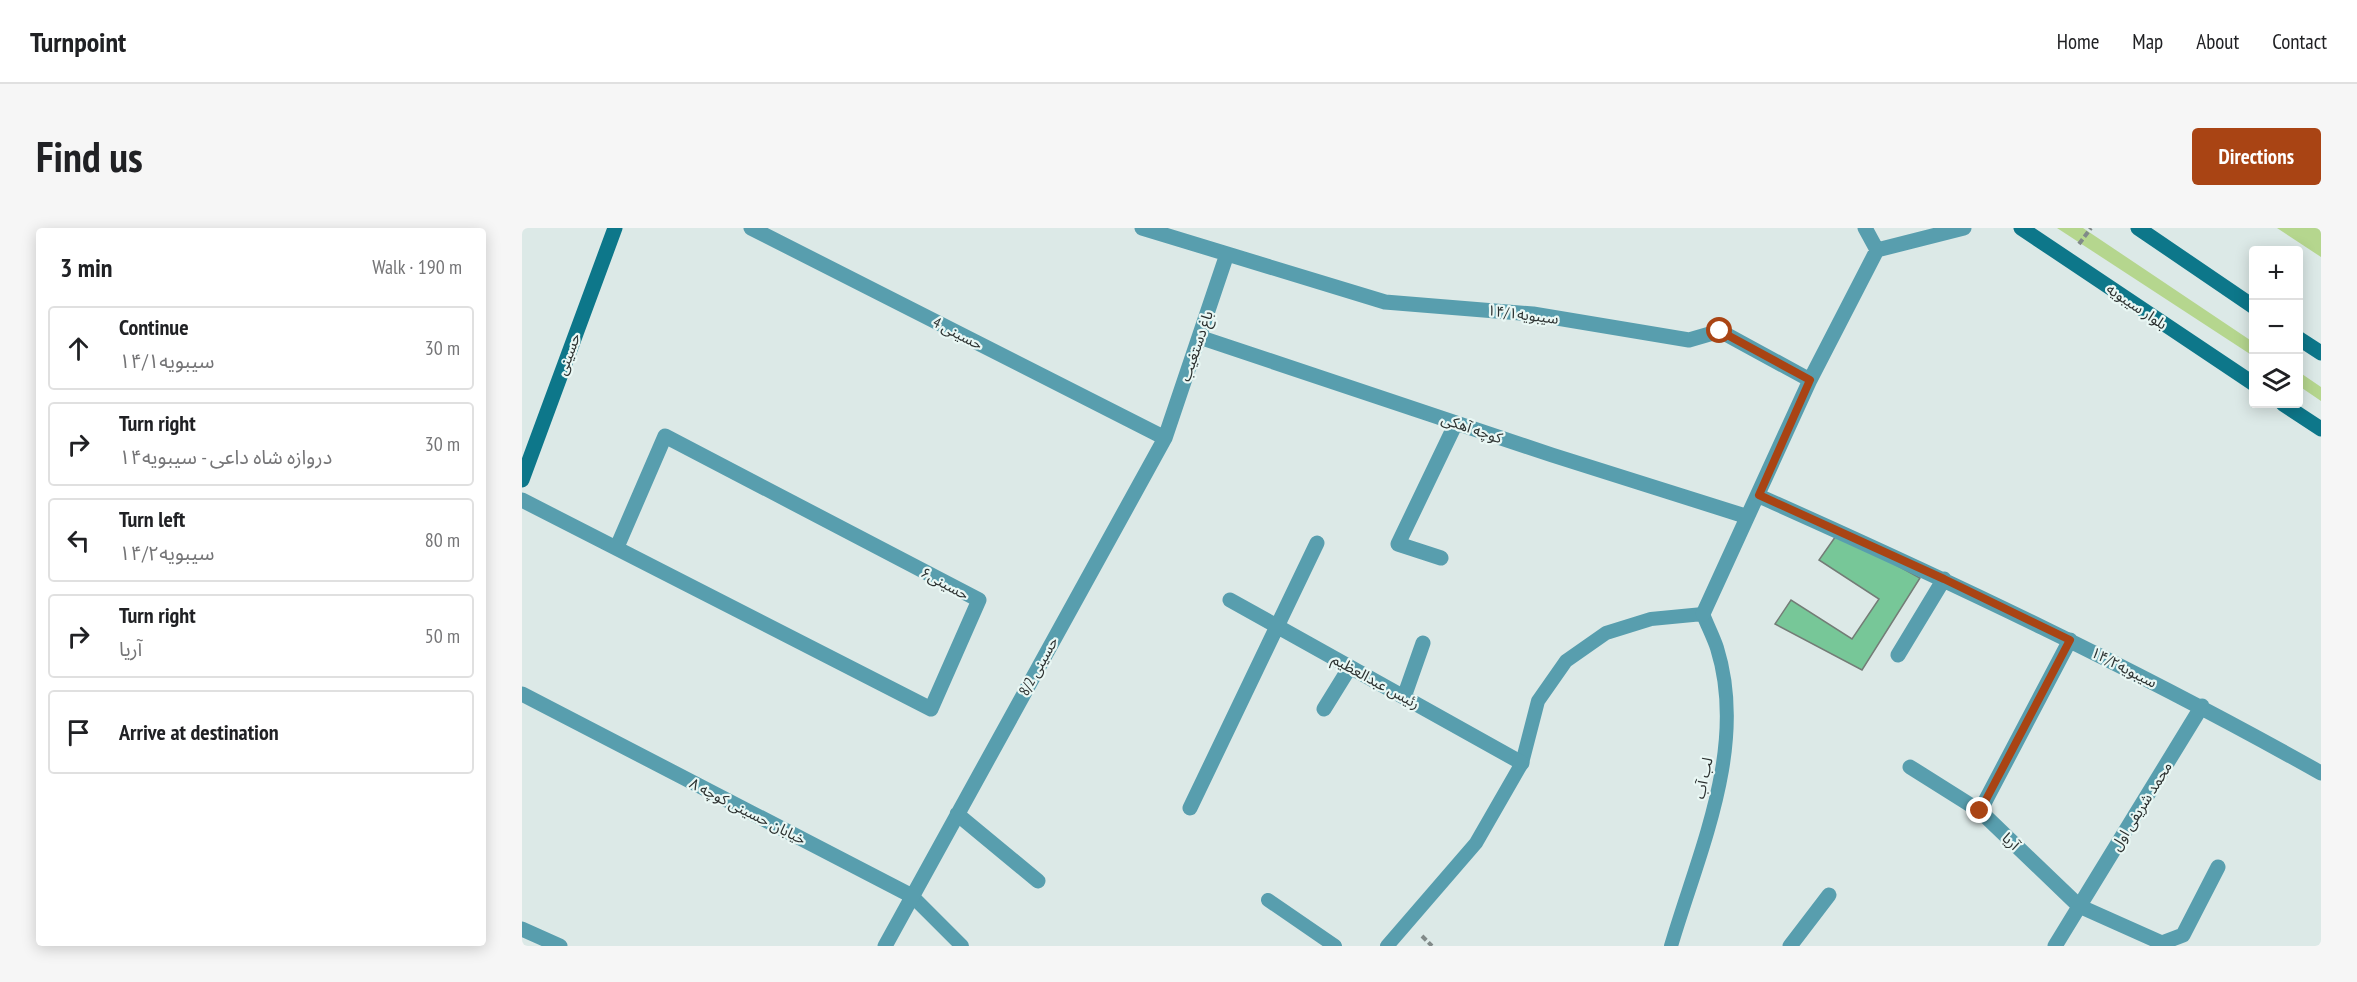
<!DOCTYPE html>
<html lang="en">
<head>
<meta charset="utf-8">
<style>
	body { margin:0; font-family:"PT Sans Narrow","Noto Sans Arabic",sans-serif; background:#f6f6f6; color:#202124 }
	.controls { position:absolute; right:18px; top:18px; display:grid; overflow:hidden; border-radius:6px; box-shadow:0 3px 15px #0003 }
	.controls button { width:54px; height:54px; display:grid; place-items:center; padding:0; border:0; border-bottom:2px solid #e0e0e0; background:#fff; color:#202124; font:30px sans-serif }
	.stop { position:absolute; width:18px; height:18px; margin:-14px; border:4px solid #a94414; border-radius:50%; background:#fff }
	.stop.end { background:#a94414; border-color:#fff; box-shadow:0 2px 6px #0008 }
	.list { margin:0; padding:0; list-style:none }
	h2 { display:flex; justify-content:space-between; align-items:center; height:78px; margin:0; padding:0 24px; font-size:26px }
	h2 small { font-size:20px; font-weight:400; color:#757577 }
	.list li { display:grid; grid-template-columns:39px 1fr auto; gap:18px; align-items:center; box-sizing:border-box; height:84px; margin:0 12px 12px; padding:0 12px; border:2px solid #e0e0e0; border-radius:6px }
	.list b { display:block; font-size:22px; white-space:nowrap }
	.list p { margin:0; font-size:20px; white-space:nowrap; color:#757577 }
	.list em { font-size:20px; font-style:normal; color:#757577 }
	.icon { flex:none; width:33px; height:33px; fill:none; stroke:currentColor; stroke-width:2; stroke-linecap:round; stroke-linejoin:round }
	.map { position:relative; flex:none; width:1799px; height:718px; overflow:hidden; border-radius:6px }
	header { display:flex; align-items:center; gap:36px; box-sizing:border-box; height:84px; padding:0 30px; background:#fff; border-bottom:2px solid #e0e0e0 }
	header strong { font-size:28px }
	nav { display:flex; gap:33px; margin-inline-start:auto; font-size:21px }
	.intro { display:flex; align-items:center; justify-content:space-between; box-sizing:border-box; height:144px; padding:0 36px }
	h1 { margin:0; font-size:42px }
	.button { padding:15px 27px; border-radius:6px; background:#a94414; color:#fff; font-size:21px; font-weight:700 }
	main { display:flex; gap:36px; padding:0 36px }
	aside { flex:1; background:#fff; border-radius:6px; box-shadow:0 3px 15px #0003 }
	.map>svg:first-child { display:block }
	.green { fill:#b5d68e }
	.building { fill:#77c798; stroke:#737c76; stroke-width:1.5 }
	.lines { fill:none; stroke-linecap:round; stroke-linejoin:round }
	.path { stroke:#818a89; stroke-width:4; stroke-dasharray:6 3; stroke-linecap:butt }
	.lane { stroke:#589eae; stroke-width:14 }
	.street { stroke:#589eae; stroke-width:15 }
	.secondary { stroke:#0d778a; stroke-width:15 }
	.route { stroke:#a94414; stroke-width:8 }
	.labels { text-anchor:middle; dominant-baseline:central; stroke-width:4.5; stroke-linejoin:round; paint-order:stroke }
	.street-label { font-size:15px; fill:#2c3130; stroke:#e9f7f4 }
</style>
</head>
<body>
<header>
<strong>Turnpoint</strong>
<nav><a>Home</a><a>Map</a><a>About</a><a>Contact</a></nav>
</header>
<div class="intro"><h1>Find us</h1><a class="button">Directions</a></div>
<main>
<aside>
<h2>3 min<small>Walk · 190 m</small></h2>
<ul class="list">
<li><svg class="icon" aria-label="ahead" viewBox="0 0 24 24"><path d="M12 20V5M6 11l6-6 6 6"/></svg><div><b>Continue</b><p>سیبویه۱۴/۱</p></div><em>30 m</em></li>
<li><svg class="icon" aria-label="right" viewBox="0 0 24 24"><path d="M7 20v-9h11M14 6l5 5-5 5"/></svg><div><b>Turn right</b><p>دروازه شاه داعی - سیبویه۱۴</p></div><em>30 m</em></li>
<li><svg class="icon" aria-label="left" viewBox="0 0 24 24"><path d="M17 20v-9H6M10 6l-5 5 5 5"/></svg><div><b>Turn left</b><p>سیبویه۱۴/۲</p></div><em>80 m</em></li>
<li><svg class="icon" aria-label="right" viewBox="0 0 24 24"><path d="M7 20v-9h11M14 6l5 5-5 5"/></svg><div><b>Turn right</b><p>آریا</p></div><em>50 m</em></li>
<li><svg class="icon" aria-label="arrive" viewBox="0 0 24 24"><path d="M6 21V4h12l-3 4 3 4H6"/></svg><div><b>Arrive at destination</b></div></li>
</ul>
</aside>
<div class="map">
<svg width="1799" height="718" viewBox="0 0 1799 718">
	<rect width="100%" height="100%" fill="#dce9e7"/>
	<path class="green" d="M1535,0h26l170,114v14z
		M1755,0h44v29z
		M1777,144l22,15v14l-22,-15z"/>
	<path class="building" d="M1316,305l82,45 -58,92 -87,-46 16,-24 61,39 27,-40 -60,-39z"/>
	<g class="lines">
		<path class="path" d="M1557,16l12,-16
			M900,708l10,10"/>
		<path class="lane" d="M390,668l50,50
			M746,672l67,46
			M865,718l89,-103 46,-80 16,-62 28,-40 40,-28 45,-14 52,-5c4,11 10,22 14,34 31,99 -18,203 -46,298"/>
		<path class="street" d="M229,0l414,210
			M620,0l243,74 148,12 156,26 31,-9 90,49
			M1343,0l12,22
			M1355,22l87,-22
			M677,109l353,118 193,61
			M1237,268c191,85 379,174 562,277
			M0,272l409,209 48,-109 -314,-164 -48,111
			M919,330l-43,-14 58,-121
			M708,372l292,163
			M1181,386l107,-234 67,-130
			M1376,427l46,-76
			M0,466l390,202
			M882,469l19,-54
			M802,481l26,-42
			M1388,539l70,44 99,95 83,37 21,-8 35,-68
			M668,580l127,-265
			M1458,583l90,-171
			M435,586l81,67
			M0,701l38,17
			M363,718l280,-508 62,-184
			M1268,718l39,-51
			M1533,718l147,-240"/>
		<path class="secondary" d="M1499,0l233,156
			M1616,0l116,79
			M1776,110l23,15
			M1761,176l38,25
			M0,252l93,-252"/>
	</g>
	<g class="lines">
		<path class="route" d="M1198,103l90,49 -51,115 185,84 126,61 -90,171"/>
	</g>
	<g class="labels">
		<g class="street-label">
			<text transform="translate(1615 78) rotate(34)">بلوار سیبویه</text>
			<text transform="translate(1001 86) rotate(7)">سیبویه۱۴/۱</text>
			<text transform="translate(436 105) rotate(27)">حسینی 4</text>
			<text transform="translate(674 118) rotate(-71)">باغ دستغیب</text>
			<text transform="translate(46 126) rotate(-70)">حسینی</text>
			<text transform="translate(950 200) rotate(19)">کوچه آهکی</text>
			<text transform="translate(423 355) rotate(28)">حسینی۶</text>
			<text transform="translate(516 438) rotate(-61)">8/2 حسینی</text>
			<text transform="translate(1602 439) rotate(27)">سیبویه۱۴/۲</text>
			<text transform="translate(854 453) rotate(29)">رئیس عبدالعظیم</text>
			<text transform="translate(1181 550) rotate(-78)">لب آب</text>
			<text transform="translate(1619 578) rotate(-58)">محمد شریفی اول</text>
			<text transform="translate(226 583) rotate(27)">خیابان حسینی کوچه ۸</text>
			<text transform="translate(1489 613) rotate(44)">آریا</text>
		</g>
	</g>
</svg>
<div class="controls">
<button>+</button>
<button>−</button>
<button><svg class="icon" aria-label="layers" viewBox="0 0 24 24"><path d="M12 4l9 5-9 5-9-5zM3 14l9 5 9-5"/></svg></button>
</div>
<div class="stop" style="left:1198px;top:103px"></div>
<div class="stop end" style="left:1458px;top:583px"></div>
</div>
</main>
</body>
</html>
